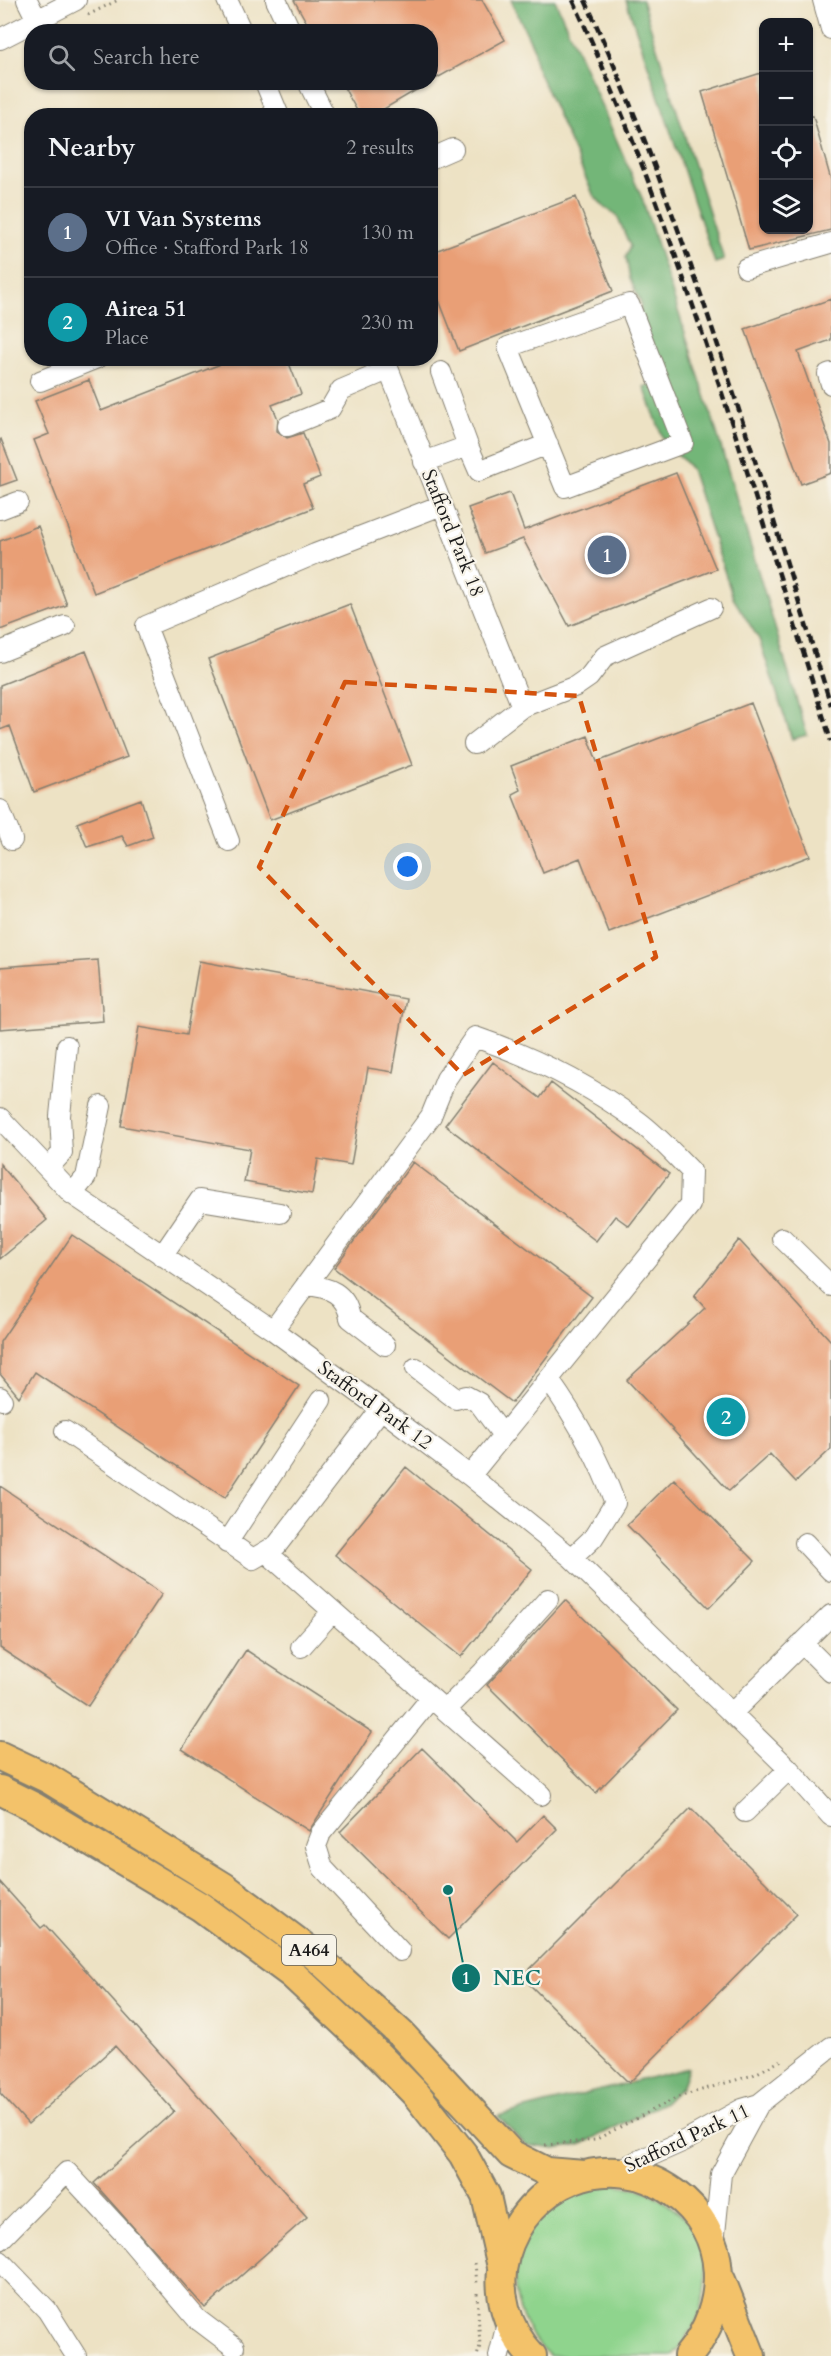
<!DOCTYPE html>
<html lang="en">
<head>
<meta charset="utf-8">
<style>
	body { margin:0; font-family:Cardo,serif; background:#20242c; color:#f1f3f6 }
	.controls { position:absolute; right:18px; top:18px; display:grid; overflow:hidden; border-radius:12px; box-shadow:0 2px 4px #0004 }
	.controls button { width:54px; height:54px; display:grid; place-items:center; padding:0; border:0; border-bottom:2px solid #363941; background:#171b24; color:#f1f3f6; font:30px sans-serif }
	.you { position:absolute; left:408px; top:867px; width:21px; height:21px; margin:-15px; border:4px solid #fff; border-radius:50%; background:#1a73e8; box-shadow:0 0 0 9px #1a73e833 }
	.badge { display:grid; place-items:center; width:39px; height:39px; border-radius:50%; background:#7c3aed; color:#fff; font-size:20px; font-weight:700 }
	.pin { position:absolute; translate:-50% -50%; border:3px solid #fff; box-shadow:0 2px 6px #0006 }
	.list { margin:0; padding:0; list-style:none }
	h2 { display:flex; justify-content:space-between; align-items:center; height:78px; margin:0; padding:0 24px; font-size:26px }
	h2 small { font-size:20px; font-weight:400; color:#9ea1a6 }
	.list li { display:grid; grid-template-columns:39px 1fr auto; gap:18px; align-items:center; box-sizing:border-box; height:90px; padding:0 24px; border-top:2px solid #363941 }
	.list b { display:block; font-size:22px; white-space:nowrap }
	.list p { margin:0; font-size:20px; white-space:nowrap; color:#9ea1a6 }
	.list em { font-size:20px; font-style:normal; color:#9ea1a6 }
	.icon { flex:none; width:33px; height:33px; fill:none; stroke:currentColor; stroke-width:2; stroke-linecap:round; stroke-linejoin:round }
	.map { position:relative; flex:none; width:831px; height:2356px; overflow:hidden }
	.search { position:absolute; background:#171b24; box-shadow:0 2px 4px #0004; left:24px; top:24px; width:414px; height:66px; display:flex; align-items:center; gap:15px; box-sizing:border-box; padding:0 21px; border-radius:24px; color:#9ea1a6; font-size:22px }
	.panel { position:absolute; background:#171b24; box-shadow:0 2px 4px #0004; left:24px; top:108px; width:414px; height:258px; border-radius:24px }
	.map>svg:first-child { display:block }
	.green { fill:#8fd48d; stroke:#567854; stroke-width:1.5 }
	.forest { fill:#73b678; stroke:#48694a; stroke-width:1.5 }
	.building { fill:#e99f76 }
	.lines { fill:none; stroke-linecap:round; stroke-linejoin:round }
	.minor-casing { stroke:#847f70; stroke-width:22 }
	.highway-casing { stroke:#847f70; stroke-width:32 }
	.path { stroke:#847f70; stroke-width:3; stroke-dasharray:1.5 4.5; stroke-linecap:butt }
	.minor { stroke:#fff; stroke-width:20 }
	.highway { stroke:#f3c26a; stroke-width:28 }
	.rail { stroke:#1c1c1c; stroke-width:4.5; stroke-dasharray:9 4.5; stroke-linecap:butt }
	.marked { fill:none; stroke:#d4530e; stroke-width:4.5; stroke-dasharray:12 8; stroke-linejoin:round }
	.labels { text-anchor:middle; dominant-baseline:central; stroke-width:4.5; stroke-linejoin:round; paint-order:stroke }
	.shield { fill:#f7f3e8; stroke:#5e5c59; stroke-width:1.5 }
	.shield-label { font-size:18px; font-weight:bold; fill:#1c1c1c }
	.street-label { font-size:20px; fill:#1c1c1c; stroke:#f7f3e8 }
	.leader { fill:none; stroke:#0f766e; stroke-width:2 }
	.callout-dot { fill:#0f766e; stroke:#f7f3e8; stroke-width:2 }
	.mark-label { font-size:18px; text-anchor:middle; font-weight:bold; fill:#fff }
	.callout-label { font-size:21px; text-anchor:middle; font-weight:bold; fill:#0f766e; stroke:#f7f3e8; stroke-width:4.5; stroke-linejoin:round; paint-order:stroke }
</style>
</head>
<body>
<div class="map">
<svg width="831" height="2356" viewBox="0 0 831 2356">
	<rect width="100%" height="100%" fill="#f7f3e8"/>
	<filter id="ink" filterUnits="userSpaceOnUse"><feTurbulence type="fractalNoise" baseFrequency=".0167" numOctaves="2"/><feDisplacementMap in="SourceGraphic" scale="12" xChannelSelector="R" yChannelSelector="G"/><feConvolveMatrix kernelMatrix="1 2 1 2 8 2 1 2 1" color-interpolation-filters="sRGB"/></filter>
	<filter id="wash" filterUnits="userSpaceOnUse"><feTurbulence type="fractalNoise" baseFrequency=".008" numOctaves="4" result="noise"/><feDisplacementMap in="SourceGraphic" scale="24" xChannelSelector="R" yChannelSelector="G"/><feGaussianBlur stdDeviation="1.35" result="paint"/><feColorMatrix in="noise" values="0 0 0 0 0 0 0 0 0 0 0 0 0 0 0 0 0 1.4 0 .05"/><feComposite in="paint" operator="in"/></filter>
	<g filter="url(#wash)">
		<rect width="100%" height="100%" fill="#ede2c4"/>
		<path class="green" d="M610,2183c13,4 33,5 44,12 11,7 28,19 36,30 29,43 16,96 -18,131h-122c-38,-33 -48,-92 -17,-134 7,-9 22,-20 32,-27 11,-7 31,-8 45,-12z"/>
		<path class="forest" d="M511,0h44l87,198 75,235 90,302 -15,4 -33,-100 -26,-41 -42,-129 -28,-31 -19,-51 10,-4 -17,-48 4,-32 -11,-24 -4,-22 4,-11 -13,-31 -13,-8 -11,-13 -58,-130 -1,-15z
			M626,0h16l82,260 -9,3z
			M688,2068l-7,20 -18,15 -83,42 -25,4 -29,-4 -28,-29z"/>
		<g id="blocks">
			<path class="building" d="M294,0h188l23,40 -75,42v-50h-118z
				M764,72v158h44v-114h5l18,64v50l-82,20 -47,-158z
				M341,82h89l-58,34h-12z
				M576,197l37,94 -154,60 -29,-74v-24z
				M831,299v41l-33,12 33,92v29l-30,11 -56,-155z
				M236,358h51l14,36 -29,11 6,14 -1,12 10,7 16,-5 17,44 -17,7 10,24 -219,85 -60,-153 15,-6 -14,-33 54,-21 12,31z
				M1,439l16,41 -17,6v-46z
				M676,473l40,96 -147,57 -46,-87 -38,14 -17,-45 42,-15 14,37z
				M38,526l29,79 -67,25v-89z
				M350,604l62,161 -142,55 -62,-161z
				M86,651l41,106 -93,35 -24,-66 -10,4v-45z
				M751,703l59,153 -201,77 -29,-75 -37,15 -31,-79 8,-4 -9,-24 77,-30 9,26z
				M141,799l12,38 -25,9 -6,-10 -35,11 -10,-24z
				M98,960l5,61 -103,8v-62z
				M199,961l207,38 -13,73 -25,-4 -17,97 -33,-6 -6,35 -68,-12 6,-33 -129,-23 18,-99 47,8z
				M493,1062l47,36 11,-15 118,91 -40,52 -14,-10 -19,25 -151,-116z
				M413,1162l179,135 -80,106 -178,-135z
				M0,1164l47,56 -47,39z
				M72,1235l227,151 -74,112 -190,-126 -16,25 -19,-23v-32z
				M739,1240l92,101v108l-35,33 -26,-28 -41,37 -102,-111 78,-72 -11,-12z
				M406,1467l126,102 -71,88 -126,-102z
				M674,1479l81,82 -46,47 -82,-83z
				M0,1486l162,108 -74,112 -88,-58z
				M565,1600l112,110 -81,83 -109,-108z
				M246,1650l126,82 -63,99 -127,-82z
				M422,1748l95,94 26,-27 14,14 -109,110 -108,-107z
				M691,1808l106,106 -168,169 -107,-106z
				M0,1882l41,46 4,-3 262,292 -102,91 -111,-125 80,-72 -59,-65 -87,78 -28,-31z"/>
		</g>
	</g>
	<g filter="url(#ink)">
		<use href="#blocks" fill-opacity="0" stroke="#847f70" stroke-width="1.5"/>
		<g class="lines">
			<defs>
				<path id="minor" d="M27,0l10,20
					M227,0l15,32
					M276,0l15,32
					M823,0l8,29
					M0,39l76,-39
					M265,82l14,34
					M308,82l17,34
					M430,159l23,-10
					M746,268l85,-25
					M629,304l54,139 -118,44 -57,-140z
					M384,358l138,349
					M441,372l27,74
					M831,373l-3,1 3,10
					M40,381l57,-23
					M288,426l42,-17 11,-19 47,-20
					M424,462l44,-16 11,25 69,-27
					M0,509l18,-7
					M0,652l65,-26
					M474,744l48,-37 54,-21 13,-9 16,-21 106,-48
					M0,810l12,30
					M229,841l-83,-215 169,-72 127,-49
					M0,1118l72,76 201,136 108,79 89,67 102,82 217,211 42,47
					M48,1168l14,-15 -2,-37 7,-70
					M72,1194l14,-17 15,-71
					M782,1238l49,48
					M162,1256l38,-56 80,13
					M306,1285c23,2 40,8 44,33l35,27
					M273,1330l158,-214 15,-37 29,-42c58,20 113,47 163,84 19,14 36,33 53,50l-1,34 -220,271
					M416,1368l40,31 10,-3 13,7 23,31
					M549,1380c27,38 50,79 66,123l-22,35 -21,20
					M0,1397l2,3
					M65,1431l188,128 24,-14 104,-136
					M227,1543l94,-143
					M805,1543l26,28
					M266,1552l275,243
					M802,1643l29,29
					M301,1647l32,-36
					M445,1710l38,-38 65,-73
					M732,1713l99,-98
					M745,1812l44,-43
					M400,1951l-77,-83 -7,-22 5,-13 110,-135
					M614,2172l72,-32 56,-31 17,-5 72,-57
					M0,2240l67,-68 62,67 68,80 37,28
					M714,2244l7,-70 38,-70
					M0,2261l47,49 29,46
					M499,2356l9,-37"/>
				<path id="highway" d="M0,1756l49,23 175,108 87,65 90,82 110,120 36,18 37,3
					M0,1790l34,17 167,100 91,67 78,73 46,47 47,60 23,42 16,71
					M721,2280l30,76
					M532,2356c-25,-26 -37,-65 -27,-100 21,-74 104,-110 169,-63 56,40 56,113 14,163"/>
			</defs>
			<use href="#minor" class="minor-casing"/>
			<use href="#highway" class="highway-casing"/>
			<path class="path" d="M88,15l30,-15
				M545,2145l50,-5 83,-43 75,-22 29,-15
				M475,2263l2,21
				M477,2293l3,53 -3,10"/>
			<use href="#minor" class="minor"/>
			<use href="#highway" class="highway"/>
			<path class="rail" d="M573,0c109,238 179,492 258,741
				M585,0c104,226 171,468 246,705"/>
		</g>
	</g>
	<path class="marked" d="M345,682l234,14 77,261 -193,118 -204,-208z"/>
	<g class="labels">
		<rect class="shield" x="282" y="1935" width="54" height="30" rx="4.5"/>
		<g class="shield-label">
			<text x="309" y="1950">A464</text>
		</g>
		<g class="street-label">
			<text transform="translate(453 533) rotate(68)">Stafford Park 18</text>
			<text transform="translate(375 1405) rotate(36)">Stafford Park 12</text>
			<text transform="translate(687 2138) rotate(-25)">Stafford Park 11</text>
		</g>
	</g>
	<path class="leader" d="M448 1890L466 1978"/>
	<g class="callout-dot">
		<circle cx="448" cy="1890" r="6"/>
		<circle cx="466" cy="1978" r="15"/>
	</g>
	<g class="mark-label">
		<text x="466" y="1984">1</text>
	</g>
	<g class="callout-label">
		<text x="517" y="1985">NEC</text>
	</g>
</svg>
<div class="controls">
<button>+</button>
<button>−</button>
<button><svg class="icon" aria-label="locate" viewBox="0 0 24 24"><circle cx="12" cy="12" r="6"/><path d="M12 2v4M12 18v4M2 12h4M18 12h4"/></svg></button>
<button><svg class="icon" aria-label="layers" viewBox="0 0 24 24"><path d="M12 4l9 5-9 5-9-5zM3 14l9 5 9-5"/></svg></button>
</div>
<div class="you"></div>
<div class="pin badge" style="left:607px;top:555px;background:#5c6f8a">1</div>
<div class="pin badge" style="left:726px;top:1417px;background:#0f9aa8">2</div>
<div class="search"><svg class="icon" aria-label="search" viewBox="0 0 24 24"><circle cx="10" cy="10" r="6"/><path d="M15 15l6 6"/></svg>Search here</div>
<section class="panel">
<h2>Nearby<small>2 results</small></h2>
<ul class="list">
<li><span class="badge" style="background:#5c6f8a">1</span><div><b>VI Van Systems</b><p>Office · Stafford Park 18</p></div><em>130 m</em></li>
<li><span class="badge" style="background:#0f9aa8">2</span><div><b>Airea 51</b><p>Place</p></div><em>230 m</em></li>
</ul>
</section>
</div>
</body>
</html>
